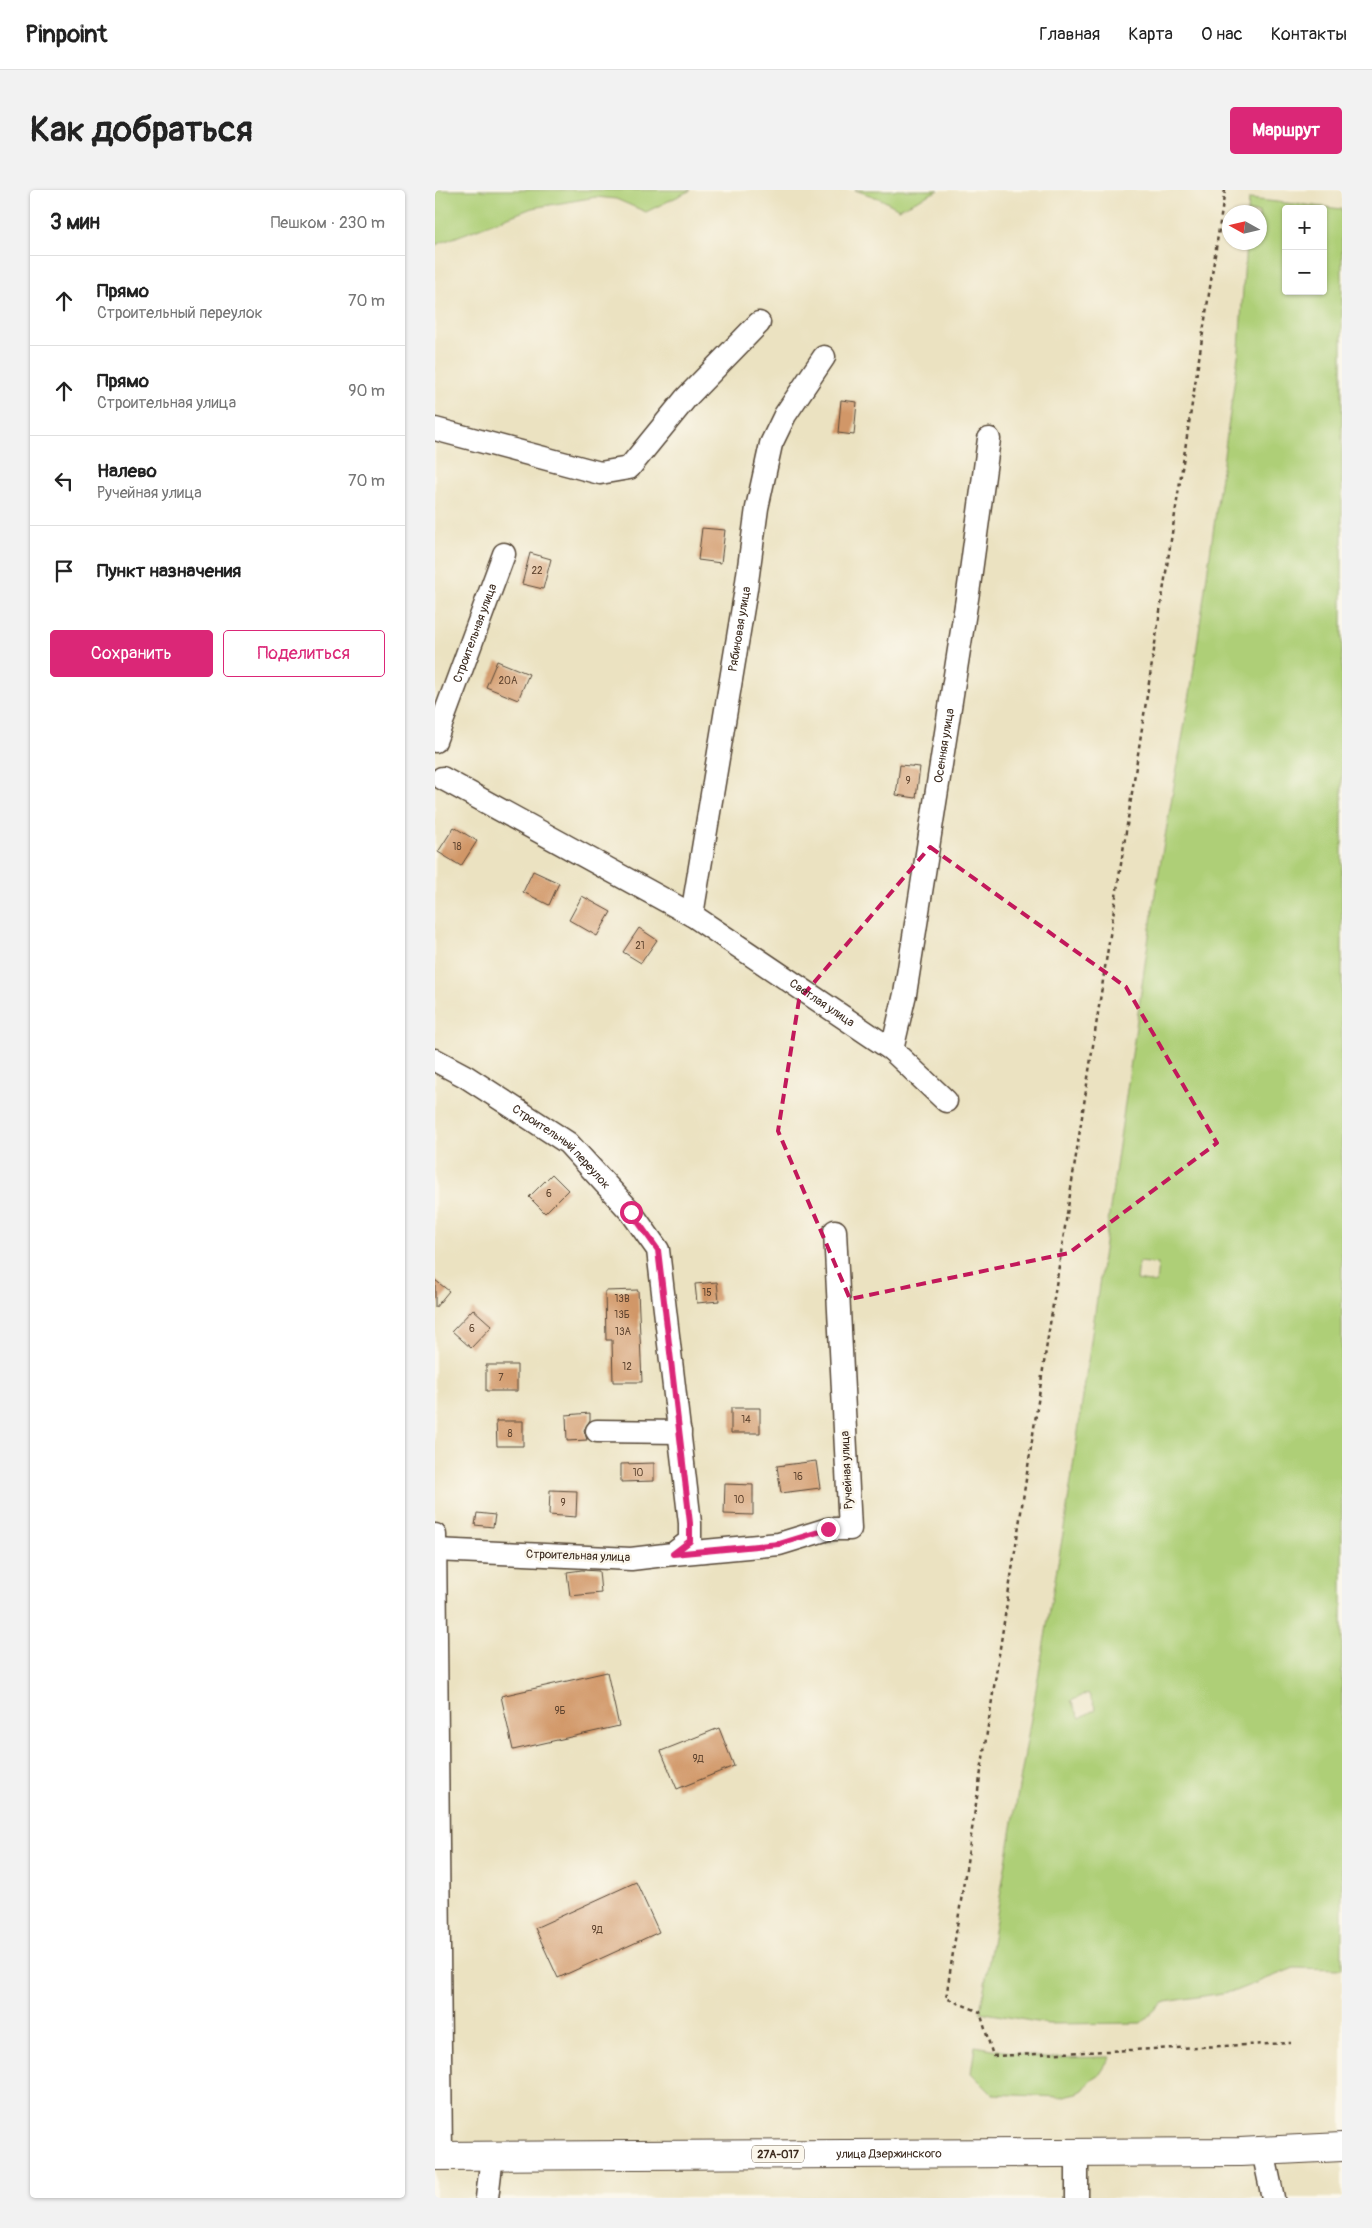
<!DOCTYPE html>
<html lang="ru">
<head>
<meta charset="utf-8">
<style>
	body { margin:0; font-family:Pangolin,sans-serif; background:#f2f2f2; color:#222 }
	.controls { position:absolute; right:15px; top:15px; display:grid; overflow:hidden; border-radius:5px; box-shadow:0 1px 4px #0004 }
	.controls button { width:45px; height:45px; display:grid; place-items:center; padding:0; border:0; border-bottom:1px solid #e0e0e0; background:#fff; color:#222; font:25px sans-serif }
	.compass { position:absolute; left:787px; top:15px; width:45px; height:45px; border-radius:50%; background:#fff; box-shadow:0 1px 4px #0004; rotate:278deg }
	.stop { position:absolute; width:15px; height:15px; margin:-11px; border:4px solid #db2777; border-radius:50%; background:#fff }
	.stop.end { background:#db2777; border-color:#fff; box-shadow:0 1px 5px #0008 }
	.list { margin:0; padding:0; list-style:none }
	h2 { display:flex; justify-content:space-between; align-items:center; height:65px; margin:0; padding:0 20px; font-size:21px }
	h2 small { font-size:16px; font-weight:400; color:#767676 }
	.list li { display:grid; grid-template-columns:32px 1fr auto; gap:15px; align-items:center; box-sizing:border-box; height:90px; padding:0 20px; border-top:1px solid #e0e0e0 }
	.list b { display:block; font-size:19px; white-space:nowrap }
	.list p { margin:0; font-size:16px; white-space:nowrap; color:#767676 }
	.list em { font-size:16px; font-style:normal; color:#767676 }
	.actions { display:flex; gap:10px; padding:15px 20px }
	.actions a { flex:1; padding:11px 0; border:1px solid #db2777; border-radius:5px; text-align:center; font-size:18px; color:#db2777 }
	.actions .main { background:#db2777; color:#fff }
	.icon { flex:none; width:28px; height:28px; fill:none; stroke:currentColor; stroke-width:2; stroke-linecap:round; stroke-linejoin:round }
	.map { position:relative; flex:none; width:907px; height:2008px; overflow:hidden; border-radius:5px }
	header { display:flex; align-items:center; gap:30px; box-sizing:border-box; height:70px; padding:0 25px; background:#fff; border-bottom:1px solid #e0e0e0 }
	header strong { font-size:24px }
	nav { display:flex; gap:28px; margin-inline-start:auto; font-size:18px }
	.intro { display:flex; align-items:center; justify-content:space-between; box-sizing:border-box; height:120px; padding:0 30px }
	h1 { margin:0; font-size:35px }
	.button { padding:12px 22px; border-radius:5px; background:#db2777; color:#fff; font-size:18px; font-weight:700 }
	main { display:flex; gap:30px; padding:0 30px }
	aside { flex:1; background:#fff; border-radius:5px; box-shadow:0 1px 4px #0004 }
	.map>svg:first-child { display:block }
	.grass { fill:#aecf77; stroke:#747c4a; fill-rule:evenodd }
	.building { fill:#d19767 }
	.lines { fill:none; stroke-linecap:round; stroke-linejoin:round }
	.minor-casing { stroke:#554636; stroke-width:25 }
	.major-casing { stroke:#554636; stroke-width:30 }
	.path { stroke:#554636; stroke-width:2.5; stroke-dasharray:4 4; stroke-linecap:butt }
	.minor { stroke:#fff; stroke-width:22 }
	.major { stroke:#fff; stroke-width:28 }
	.route { stroke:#db2777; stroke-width:6 }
	.marked { fill:none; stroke:#c2185b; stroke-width:4; stroke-dasharray:10 6; stroke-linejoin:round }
	.labels { text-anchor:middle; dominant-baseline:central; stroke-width:5; stroke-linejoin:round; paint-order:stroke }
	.number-label { font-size:10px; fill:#604530 }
	.shield { fill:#fbf7ec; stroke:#75685c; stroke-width:1 }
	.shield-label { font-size:11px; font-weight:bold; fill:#3b2a1e }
	.street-label { font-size:12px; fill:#3b2a1e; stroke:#fbf7ec }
</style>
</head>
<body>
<header>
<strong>Pinpoint</strong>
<nav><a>Главная</a><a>Карта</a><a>О нас</a><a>Контакты</a></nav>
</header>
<div class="intro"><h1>Как добраться</h1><a class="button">Маршрут</a></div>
<main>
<aside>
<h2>3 мин<small>Пешком · 230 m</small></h2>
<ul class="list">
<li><svg class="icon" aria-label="ahead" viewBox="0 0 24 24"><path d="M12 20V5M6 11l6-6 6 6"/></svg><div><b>Прямо</b><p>Строительный переулок</p></div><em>70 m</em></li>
<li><svg class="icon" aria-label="ahead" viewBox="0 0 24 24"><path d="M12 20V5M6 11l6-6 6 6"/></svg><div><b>Прямо</b><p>Строительная улица</p></div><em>90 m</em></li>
<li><svg class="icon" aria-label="left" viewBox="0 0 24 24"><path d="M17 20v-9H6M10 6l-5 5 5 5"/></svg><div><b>Налево</b><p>Ручейная улица</p></div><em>70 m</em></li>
<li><svg class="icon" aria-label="arrive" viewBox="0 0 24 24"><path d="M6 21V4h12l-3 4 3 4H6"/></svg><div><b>Пункт назначения</b></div></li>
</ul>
<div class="actions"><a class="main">Сохранить</a><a>Поделиться</a></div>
</aside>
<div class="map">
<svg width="907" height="2008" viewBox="0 0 907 2008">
	<rect width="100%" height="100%" fill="#fbf7ec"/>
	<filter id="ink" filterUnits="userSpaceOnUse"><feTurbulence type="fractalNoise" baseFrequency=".02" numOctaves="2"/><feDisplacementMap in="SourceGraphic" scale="10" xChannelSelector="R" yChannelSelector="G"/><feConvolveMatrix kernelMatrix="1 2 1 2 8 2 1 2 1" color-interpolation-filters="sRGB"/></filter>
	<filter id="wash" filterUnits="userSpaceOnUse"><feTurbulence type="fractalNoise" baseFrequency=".0096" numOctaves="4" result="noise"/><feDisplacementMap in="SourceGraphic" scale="20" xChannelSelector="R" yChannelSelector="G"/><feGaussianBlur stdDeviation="1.12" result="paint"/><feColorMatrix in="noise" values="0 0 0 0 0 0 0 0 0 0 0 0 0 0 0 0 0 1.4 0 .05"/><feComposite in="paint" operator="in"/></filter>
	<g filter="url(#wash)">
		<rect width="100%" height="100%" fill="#ebe2c1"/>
		<path class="grass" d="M0,0h256l-45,22 -30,-13 -20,-2 -64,11 -97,37z
			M420,0h84l-40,19 -18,-10z
			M814,9l93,10v1760l-48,-1 -59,23 -69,11 -5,2 -20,19 -93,1 -68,-12 85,-490 90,-628 36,-206 48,-339 7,-106 13,-1v-30h-11zM851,19h37v82h-37zM704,1072l19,2 -2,19 -19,-3zM653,1503l8,16 -16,9 -9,-17z
			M540,1856l70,12 66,-1 -11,17 -9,6 -8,10 -6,3 -17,4 -68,-3 -21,-21z"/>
		<g id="blocks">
			<path class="building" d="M406,210l16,2 -3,33 -16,-2z
				M267,338l23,2 -4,33 -23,-3z
				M95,363l21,6 -8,30 -21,-5z
				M62,471l32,13 -11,26 -32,-13z
				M465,575l20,2 -4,31 -20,-3z
				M19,637l23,14 -16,25 -23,-14z
				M98,681l26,12 -10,22 -26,-13z
				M147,706l29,16 -14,24 -28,-16z
				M204,738l18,12 -16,23 -18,-11z
				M117,984l16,16 -23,23 -16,-16z
				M0,1090l14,11 -14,17z
				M282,1092l2,19 -22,2 -2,-19z
				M203,1100l4,92h-29l-1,-42h-6l-1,-49z
				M38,1119l19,17 -21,22 -19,-17z
				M51,1175h31v26h-31z
				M296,1218h29v25h-29z
				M155,1223v7l-6,10 3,10 -20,1 -1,-26z
				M61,1231h27v25h-26z
				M381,1271l4,27 -39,5 -4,-27z
				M219,1273v18l-33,1v-18z
				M290,1294l28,1v30l-29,-1z
				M115,1300l27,1 -1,26 -27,-2z
				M42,1323l18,2 -2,12 -18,-2z
				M147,1380l17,1 2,22 -31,3 -3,-24z
				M172,1482l12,54 -106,24 -12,-54z
				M284,1538l15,38 -57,23 -16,-38z
				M201,1692l23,50 -101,46 -23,-50z"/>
		</g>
	</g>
	<g filter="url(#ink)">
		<use href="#blocks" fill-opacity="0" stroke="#554636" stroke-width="1"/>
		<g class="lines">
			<defs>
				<g id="minor">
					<path d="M0,239l165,44 29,-5 57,-70 73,-75"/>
					<path id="s1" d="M0,551l69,-187"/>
					<path id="s2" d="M7,588l250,137 200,135 54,51"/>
					<path id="s3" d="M257,725l54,-326 11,-81 14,-64 14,-29 39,-58"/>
					<path id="s4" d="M457,860l13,-56 64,-408 20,-147"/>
					<path id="s5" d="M0,870l30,16 103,67 63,69 27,38 32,273v18l-17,13 -42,5 -195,-9"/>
					<path d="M162,1241l83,1"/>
					<path d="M0,1345l6,621"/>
					<path d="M238,1364l106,-10 49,-15h22l-15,-298"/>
					<path d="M828,1961l10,47"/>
					<path d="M642,1962v46"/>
					<path d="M52,2008l5,-42"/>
				</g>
				<g id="major">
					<path id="s6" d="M0,1966l805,-4 102,-5"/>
				</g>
			</defs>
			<use href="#minor" class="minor-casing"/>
			<use href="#major" class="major-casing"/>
			<path class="path" d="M790,0l-279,1808 34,14 13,44 298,-13"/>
			<use href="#minor" class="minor"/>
			<use href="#major" class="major"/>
		</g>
	</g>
	<g class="lines" filter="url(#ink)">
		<path class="route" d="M196,1022l27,38 32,273v18l-17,13 106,-10 49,-15"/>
	</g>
	<path class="marked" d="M495,657l196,140 91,156 -148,110 -219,46 -72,-168 21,-131z"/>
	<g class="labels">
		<g class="number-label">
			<text x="102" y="381">22</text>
			<text x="73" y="491">20А</text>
			<text x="473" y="591">9</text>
			<text x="22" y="657">18</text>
			<text x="205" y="756">21</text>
			<text x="114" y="1004">6</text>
			<text x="272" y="1103">15</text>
			<text x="187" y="1109">13В</text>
			<text x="187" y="1125">13Б</text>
			<text x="37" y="1139">6</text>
			<text x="188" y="1142">13А</text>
			<text x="192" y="1177">12</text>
			<text x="66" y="1188">7</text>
			<text x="311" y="1230">14</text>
			<text x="75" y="1244">8</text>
			<text x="203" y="1283">10</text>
			<text x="363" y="1287">16</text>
			<text x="304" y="1310">10</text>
			<text x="128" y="1313">9</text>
			<text x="125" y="1521">9Б</text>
			<text x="263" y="1569">9Д</text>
			<text x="162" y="1740">9Д</text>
		</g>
		<rect class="shield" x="317" y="1955.5" width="52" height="17" rx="4"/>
		<g class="shield-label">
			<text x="343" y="1964">27А-017</text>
		</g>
		<g class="street-label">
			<text stroke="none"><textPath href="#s3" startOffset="290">Рябиновая улица</textPath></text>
			<text stroke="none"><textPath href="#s1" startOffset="115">Строительная улица</textPath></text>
			<text stroke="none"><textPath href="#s4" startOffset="309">Осенняя улица</textPath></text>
			<text stroke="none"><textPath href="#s2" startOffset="442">Светлая улица</textPath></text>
			<text stroke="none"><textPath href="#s5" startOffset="154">Строительный переулок</textPath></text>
			<text transform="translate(412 1280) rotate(-93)">Ручейная улица</text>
			<text transform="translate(143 1366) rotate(2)">Строительная улица</text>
			<text stroke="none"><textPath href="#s6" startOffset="454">улица Дзержинского</textPath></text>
		</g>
	</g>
</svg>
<div class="controls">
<button>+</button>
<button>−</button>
</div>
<svg class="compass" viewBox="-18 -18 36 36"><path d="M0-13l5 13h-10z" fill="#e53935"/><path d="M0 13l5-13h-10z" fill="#767676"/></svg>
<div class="stop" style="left:196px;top:1022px"></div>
<div class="stop end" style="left:393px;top:1339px"></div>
</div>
</main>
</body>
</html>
